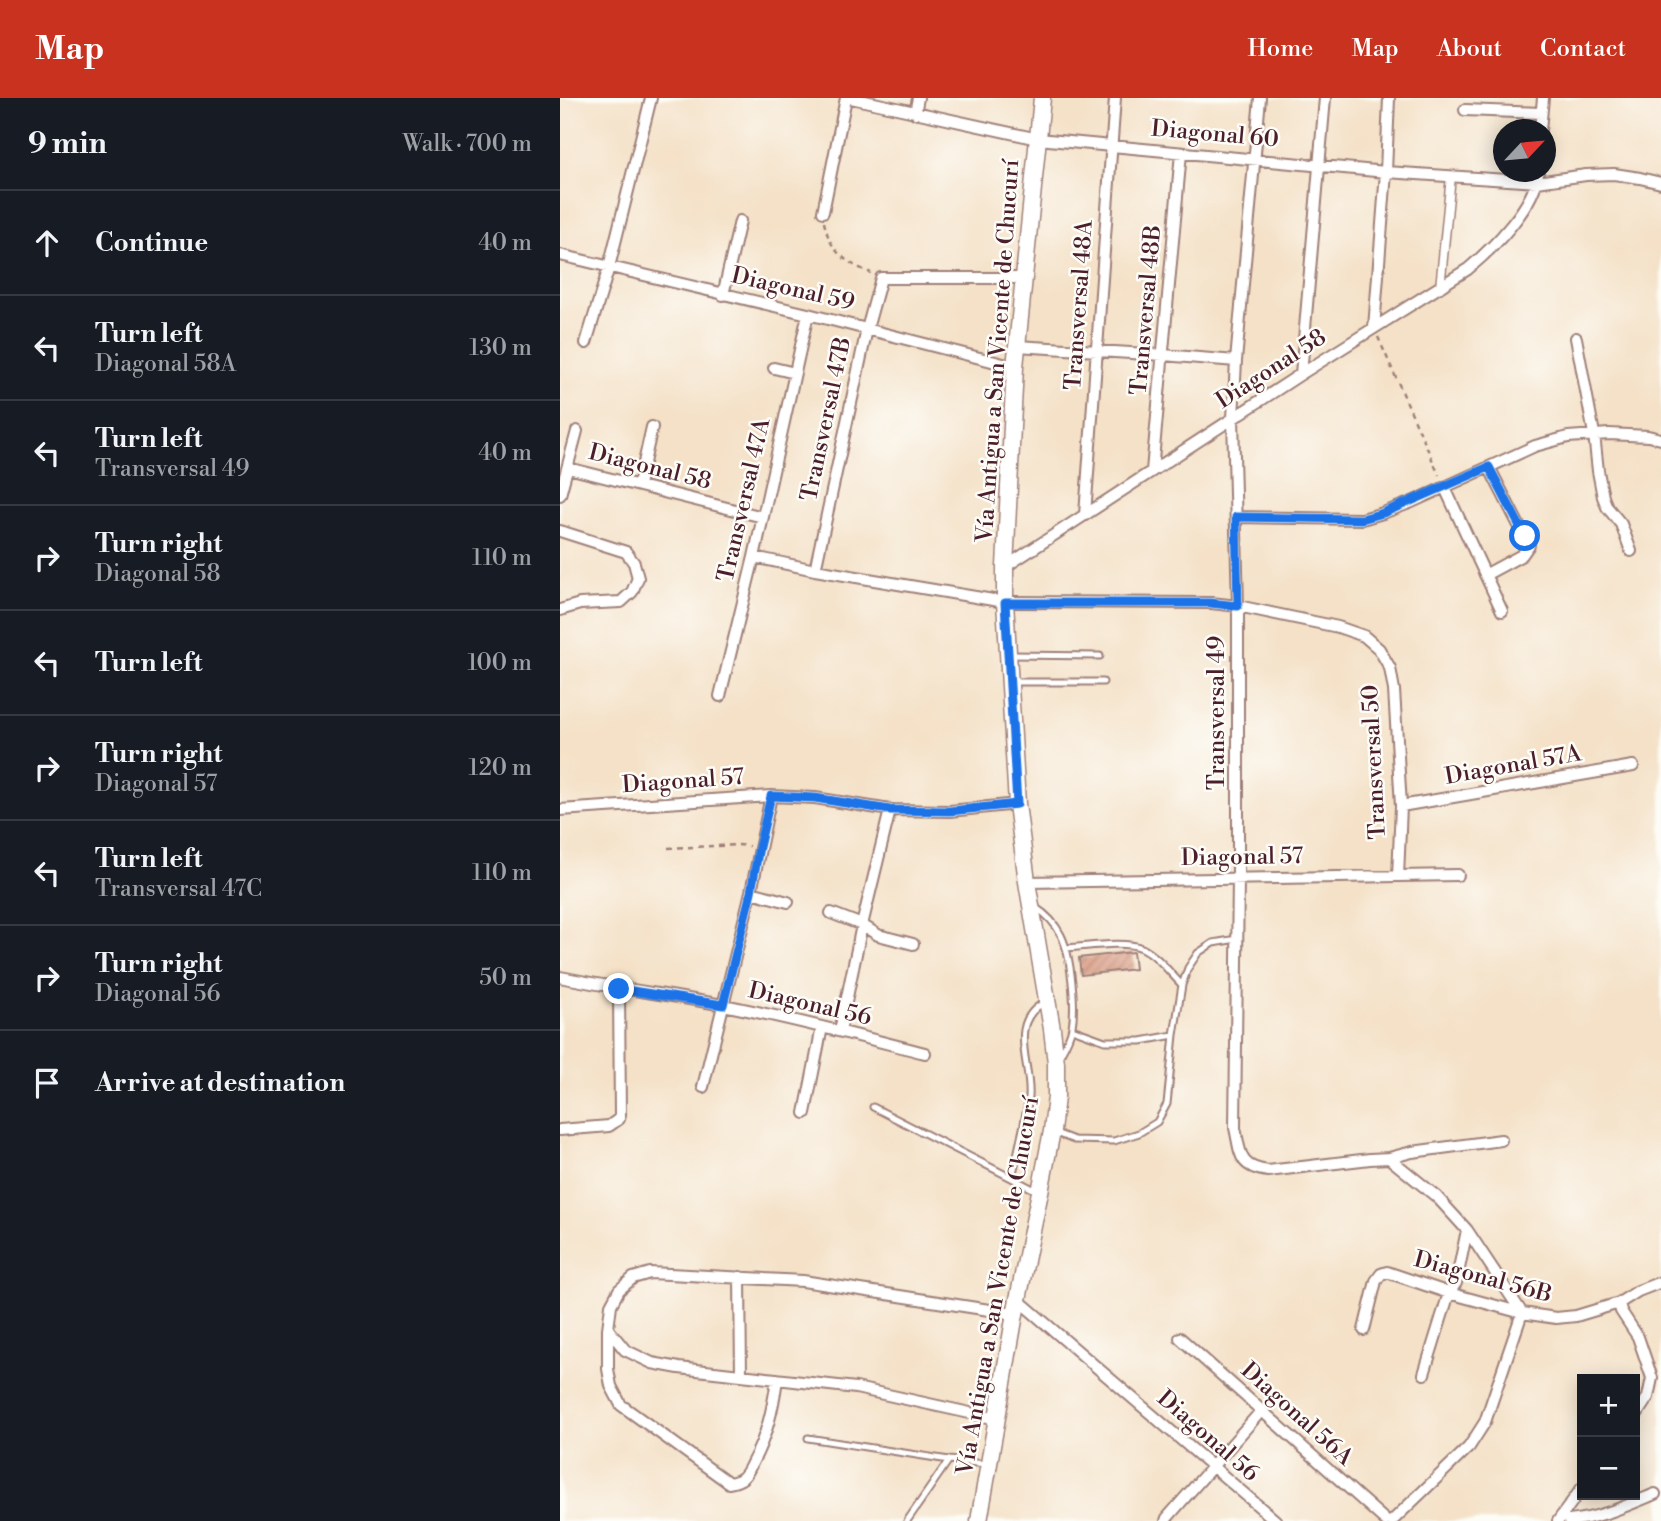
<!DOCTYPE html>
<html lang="en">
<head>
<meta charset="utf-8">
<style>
	body { margin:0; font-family:"Libre Bodoni",serif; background:#242831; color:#f1f3f6 }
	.controls { position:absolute; right:21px; bottom:21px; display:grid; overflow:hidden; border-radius:0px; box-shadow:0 4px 18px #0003 }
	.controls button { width:63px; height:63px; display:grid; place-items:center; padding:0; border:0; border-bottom:2px solid #363941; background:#171b24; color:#f1f3f6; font:35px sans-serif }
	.compass { position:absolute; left:933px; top:21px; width:63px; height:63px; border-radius:50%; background:#171b24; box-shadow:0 4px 18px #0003; rotate:64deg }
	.stop { position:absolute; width:21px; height:21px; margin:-16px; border:5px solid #1a73e8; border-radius:50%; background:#fff }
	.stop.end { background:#1a73e8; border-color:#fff; box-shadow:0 2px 7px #0008 }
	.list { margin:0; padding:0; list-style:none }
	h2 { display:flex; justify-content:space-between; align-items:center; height:91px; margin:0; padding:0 28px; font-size:30px }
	h2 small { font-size:23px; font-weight:400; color:#9ea1a6 }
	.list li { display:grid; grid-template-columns:46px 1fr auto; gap:21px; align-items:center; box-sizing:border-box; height:105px; padding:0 28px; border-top:2px solid #363941 }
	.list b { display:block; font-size:26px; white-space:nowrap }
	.list p { margin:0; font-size:23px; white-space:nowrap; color:#9ea1a6 }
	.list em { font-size:23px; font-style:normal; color:#9ea1a6 }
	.icon { flex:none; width:38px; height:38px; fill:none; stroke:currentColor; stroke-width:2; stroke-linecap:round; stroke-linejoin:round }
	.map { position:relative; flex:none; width:1101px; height:1423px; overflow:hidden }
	header { display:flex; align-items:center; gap:42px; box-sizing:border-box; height:98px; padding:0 35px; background:#c8321e; color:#fff }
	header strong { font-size:33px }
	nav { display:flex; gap:38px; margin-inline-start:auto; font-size:24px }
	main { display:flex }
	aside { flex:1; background:#171b24 }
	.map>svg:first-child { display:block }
	.building { fill:url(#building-hatch) }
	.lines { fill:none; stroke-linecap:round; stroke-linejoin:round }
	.service-casing { stroke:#9f8079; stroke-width:9 }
	.pedestrian-casing { stroke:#9f8079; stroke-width:11 }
	.minor-casing { stroke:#9f8079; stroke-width:14 }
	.secondary-casing { stroke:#9f8079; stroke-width:19 }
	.path { stroke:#9f8079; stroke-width:2.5; stroke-dasharray:5 5; stroke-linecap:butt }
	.service { stroke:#fff; stroke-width:5 }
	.pedestrian { stroke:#fff; stroke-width:8 }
	.minor { stroke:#fff; stroke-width:10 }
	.secondary { stroke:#fff; stroke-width:16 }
	.route { stroke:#1a73e8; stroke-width:9 }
	.labels { text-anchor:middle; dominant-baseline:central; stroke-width:5; stroke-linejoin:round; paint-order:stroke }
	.street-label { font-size:23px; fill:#4a1f2b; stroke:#fdfcf7 }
</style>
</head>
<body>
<header>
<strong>Map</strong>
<nav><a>Home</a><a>Map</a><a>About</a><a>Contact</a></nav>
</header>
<main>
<aside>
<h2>9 min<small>Walk · 700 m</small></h2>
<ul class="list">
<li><svg class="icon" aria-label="ahead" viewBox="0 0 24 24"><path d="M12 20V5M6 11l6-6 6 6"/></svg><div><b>Continue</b></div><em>40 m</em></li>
<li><svg class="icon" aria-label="left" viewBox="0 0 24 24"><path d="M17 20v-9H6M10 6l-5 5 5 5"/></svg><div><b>Turn left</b><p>Diagonal 58A</p></div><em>130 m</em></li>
<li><svg class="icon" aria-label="left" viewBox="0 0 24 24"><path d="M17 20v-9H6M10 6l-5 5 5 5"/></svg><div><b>Turn left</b><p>Transversal 49</p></div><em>40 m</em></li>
<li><svg class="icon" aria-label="right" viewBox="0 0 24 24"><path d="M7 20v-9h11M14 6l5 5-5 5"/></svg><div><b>Turn right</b><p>Diagonal 58</p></div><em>110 m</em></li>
<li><svg class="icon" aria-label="left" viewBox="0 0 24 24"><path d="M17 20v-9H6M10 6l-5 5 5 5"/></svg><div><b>Turn left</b></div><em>100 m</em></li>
<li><svg class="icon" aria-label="right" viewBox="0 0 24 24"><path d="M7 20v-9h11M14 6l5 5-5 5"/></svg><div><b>Turn right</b><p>Diagonal 57</p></div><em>120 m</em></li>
<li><svg class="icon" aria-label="left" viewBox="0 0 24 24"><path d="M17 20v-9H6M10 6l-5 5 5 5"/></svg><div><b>Turn left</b><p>Transversal 47C</p></div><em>110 m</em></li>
<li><svg class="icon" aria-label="right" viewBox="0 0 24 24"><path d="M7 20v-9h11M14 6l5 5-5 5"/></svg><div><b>Turn right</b><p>Diagonal 56</p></div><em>50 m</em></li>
<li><svg class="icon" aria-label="arrive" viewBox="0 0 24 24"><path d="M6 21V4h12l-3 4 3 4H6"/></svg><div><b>Arrive at destination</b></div></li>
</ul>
</aside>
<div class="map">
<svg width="1101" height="1423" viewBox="0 0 1101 1423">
	<defs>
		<pattern id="building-hatch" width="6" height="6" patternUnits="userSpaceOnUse" patternTransform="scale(1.75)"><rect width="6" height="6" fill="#d89379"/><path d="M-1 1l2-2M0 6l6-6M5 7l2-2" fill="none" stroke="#b17763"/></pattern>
	</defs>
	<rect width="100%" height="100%" fill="#fdfcf7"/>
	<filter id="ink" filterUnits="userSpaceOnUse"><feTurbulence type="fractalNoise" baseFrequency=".0143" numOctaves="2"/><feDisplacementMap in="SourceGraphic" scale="14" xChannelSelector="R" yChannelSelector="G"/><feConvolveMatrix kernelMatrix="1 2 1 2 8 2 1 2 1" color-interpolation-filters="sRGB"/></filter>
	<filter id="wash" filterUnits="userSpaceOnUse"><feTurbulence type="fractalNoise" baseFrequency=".00686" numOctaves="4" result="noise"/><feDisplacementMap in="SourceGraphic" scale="28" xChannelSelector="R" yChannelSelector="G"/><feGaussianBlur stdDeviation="1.57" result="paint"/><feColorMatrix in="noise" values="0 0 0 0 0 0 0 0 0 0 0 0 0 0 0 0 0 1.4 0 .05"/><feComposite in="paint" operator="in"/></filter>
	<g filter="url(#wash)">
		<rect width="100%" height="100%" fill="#f4e1c7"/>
		<g id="blocks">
			<path class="building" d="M573,854l2,17 -54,6 -2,-17z"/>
		</g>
	</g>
	<g filter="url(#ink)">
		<use href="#blocks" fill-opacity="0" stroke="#9f8079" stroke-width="2"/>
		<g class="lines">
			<defs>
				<path id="service" d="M450,557l90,1
					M452,584h91
					M475,809c11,7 20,16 26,28 10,20 15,70 11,92 -2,11 -8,21 -13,30
					M506,850c20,-1 59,-8 76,0 16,8 28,25 40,37
					M512,931l33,12h36l33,-6
					M313,1009l164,84
					M493,1034l21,8 40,1 25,-8 18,-11 10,-18 7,-69 8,-50 6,-17 10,-15 15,-10 24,-4
					M452,1080c4,-18 8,-36 12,-54 1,-9 4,-18 5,-27 3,-33 -23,-74 16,-95
					M248,1340l141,22 37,4
					M347,1423l42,-61"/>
				<path id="pedestrian" d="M880,190l11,-112"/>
				<path id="minor" d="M291,0l187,41 348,33 151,10 49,-7 28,-1 26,4 21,5
					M700,0l-24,263 -3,57 5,188v272l-3,250c6,26 3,39 33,43l102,-12 19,-1 23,-6 89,-12
					M905,12l76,3
					M355,15l3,-15
					M980,32l3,-32
					M263,114l23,-114
					M0,157l248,59 207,53
					M163,197l17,-74
					M814,230l12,-156 3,-74
					M1016,240l18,96 4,37 5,26 4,10 14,17 10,27
					M26,245l23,-76 42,-169
					M457,248l146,9 73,6
					M214,270l21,5
					M741,276l24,-276
					M8,370l195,49
					M592,373l29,-318
					M79,387l13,-58
					M885,390l57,123
					M0,397l17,-64
					M525,417l30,-417
					M676,419l126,2 21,-6 29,-11 123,-56 33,-9 41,-3 39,2 13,3
					M0,433l66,21 8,11 4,15 -6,14 -11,10 -41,2 -20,6
					M194,459l61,13 190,32 206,1 27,3 100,21 26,9 15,13 11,19 4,22 7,116 -3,70
					M445,469l296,-193 167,-105c25,-21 68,-64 70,-97
					M255,472l52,-241 14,-51h143
					M925,477l37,-20 7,-10 -40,-78
					M160,598l34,-139 54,-243
					M841,708l232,-40
					M0,712l211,-14 44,2 75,12 60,1 67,-7
					M467,784l431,-7
					M191,794l37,10
					M271,815l31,12 16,10 35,9
					M0,879c54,11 109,18 163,28 68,13 135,31 202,48
					M280,933l22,-106 28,-115
					M143,989l48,-195 20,-96
					M245,1015l17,-86
					M0,1032l49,-4 10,-7 1,-4 -1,-126
					M829,1060l48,39 30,33 55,83 -37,109 -16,25 -77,74
					M180,1179l1,98
					M457,1201l259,222
					M1059,1205l19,-12 23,-9
					M48,1231l17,21 27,13 27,5 177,20 141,31
					M804,1232l12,-49 5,-7 6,-2 62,21 73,20 34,5 20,-2 43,-13 2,8 17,26 14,41 -4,19 -13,20
					M620,1240l206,183
					M864,1276l25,-81 7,-10 11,-53
					M217,1281c-4,29 -10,57 -25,84 -3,6 -6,14 -13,17 -4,2 -6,2 -10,3l-108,-78 -10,-19 -3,-17v-40l3,-24 8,-15 14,-12 17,-5 153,8 212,33
					M606,1423l1,-3 95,-108
					M998,1423l24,-33
					M1009,1423c31,-3 57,-15 86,-27"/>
				<path id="secondary" d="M419,1423l36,-207 25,-122 12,-61 4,-34v-34l-4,-34 -25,-147 -10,-78 -12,-202v-35l10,-200 27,-269"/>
			</defs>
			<use href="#service" class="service-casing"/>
			<use href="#pedestrian" class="pedestrian-casing"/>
			<use href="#minor" class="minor-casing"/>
			<use href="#secondary" class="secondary-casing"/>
			<path class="path" d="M264,124c6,29 20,40 47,51
				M818,239l61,138
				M108,750l71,-3 10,1"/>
			<use href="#service" class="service"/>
			<use href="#pedestrian" class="pedestrian"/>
			<use href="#minor" class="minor"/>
			<use href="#secondary" class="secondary"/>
		</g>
	</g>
	<g class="lines" filter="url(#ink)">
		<path class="route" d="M59,891l104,16 28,-113 8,-45 12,-51 44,2 75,12 60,1 67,-7 -12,-201h205l28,3 -2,-89 126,2 21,-6 106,-46 36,69"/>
	</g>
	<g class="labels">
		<g class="street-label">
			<text transform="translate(655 36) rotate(5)">Diagonal 60</text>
			<text transform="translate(233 191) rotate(13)">Diagonal 59</text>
			<text transform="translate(519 207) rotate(-86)">Transversal 48A</text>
			<text transform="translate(586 212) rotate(-85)">Transversal 48B</text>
			<text transform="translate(438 253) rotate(-86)">Vía Antigua a San Vicente de Chucurí</text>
			<text transform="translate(711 271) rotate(-33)">Diagonal 58</text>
			<text transform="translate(266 321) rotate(-78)">Transversal 47B</text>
			<text transform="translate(90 369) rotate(14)">Diagonal 58</text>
			<text transform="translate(184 402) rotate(-77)">Transversal 47A</text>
			<text transform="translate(657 615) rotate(-90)">Transversal 49</text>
			<text transform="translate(814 664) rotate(-93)">Transversal 50</text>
			<text transform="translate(953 667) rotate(-10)">Diagonal 57A</text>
			<text transform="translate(123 683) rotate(-4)">Diagonal 57</text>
			<text transform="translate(682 759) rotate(-1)">Diagonal 57</text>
			<text transform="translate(250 906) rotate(13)">Diagonal 56</text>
			<text transform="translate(923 1179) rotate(15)">Diagonal 56B</text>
			<text transform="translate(438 1188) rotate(-80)">Vía Antigua a San Vicente de Chucurí</text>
			<text transform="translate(737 1316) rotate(42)">Diagonal 56A</text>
			<text transform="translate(648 1338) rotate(41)">Diagonal 56</text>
		</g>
	</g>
</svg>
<div class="controls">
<button>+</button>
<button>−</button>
</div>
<svg class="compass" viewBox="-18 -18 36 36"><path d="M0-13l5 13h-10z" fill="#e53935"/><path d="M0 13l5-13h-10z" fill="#9ea1a6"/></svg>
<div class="stop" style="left:965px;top:438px"></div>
<div class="stop end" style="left:59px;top:891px"></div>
</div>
</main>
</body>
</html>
